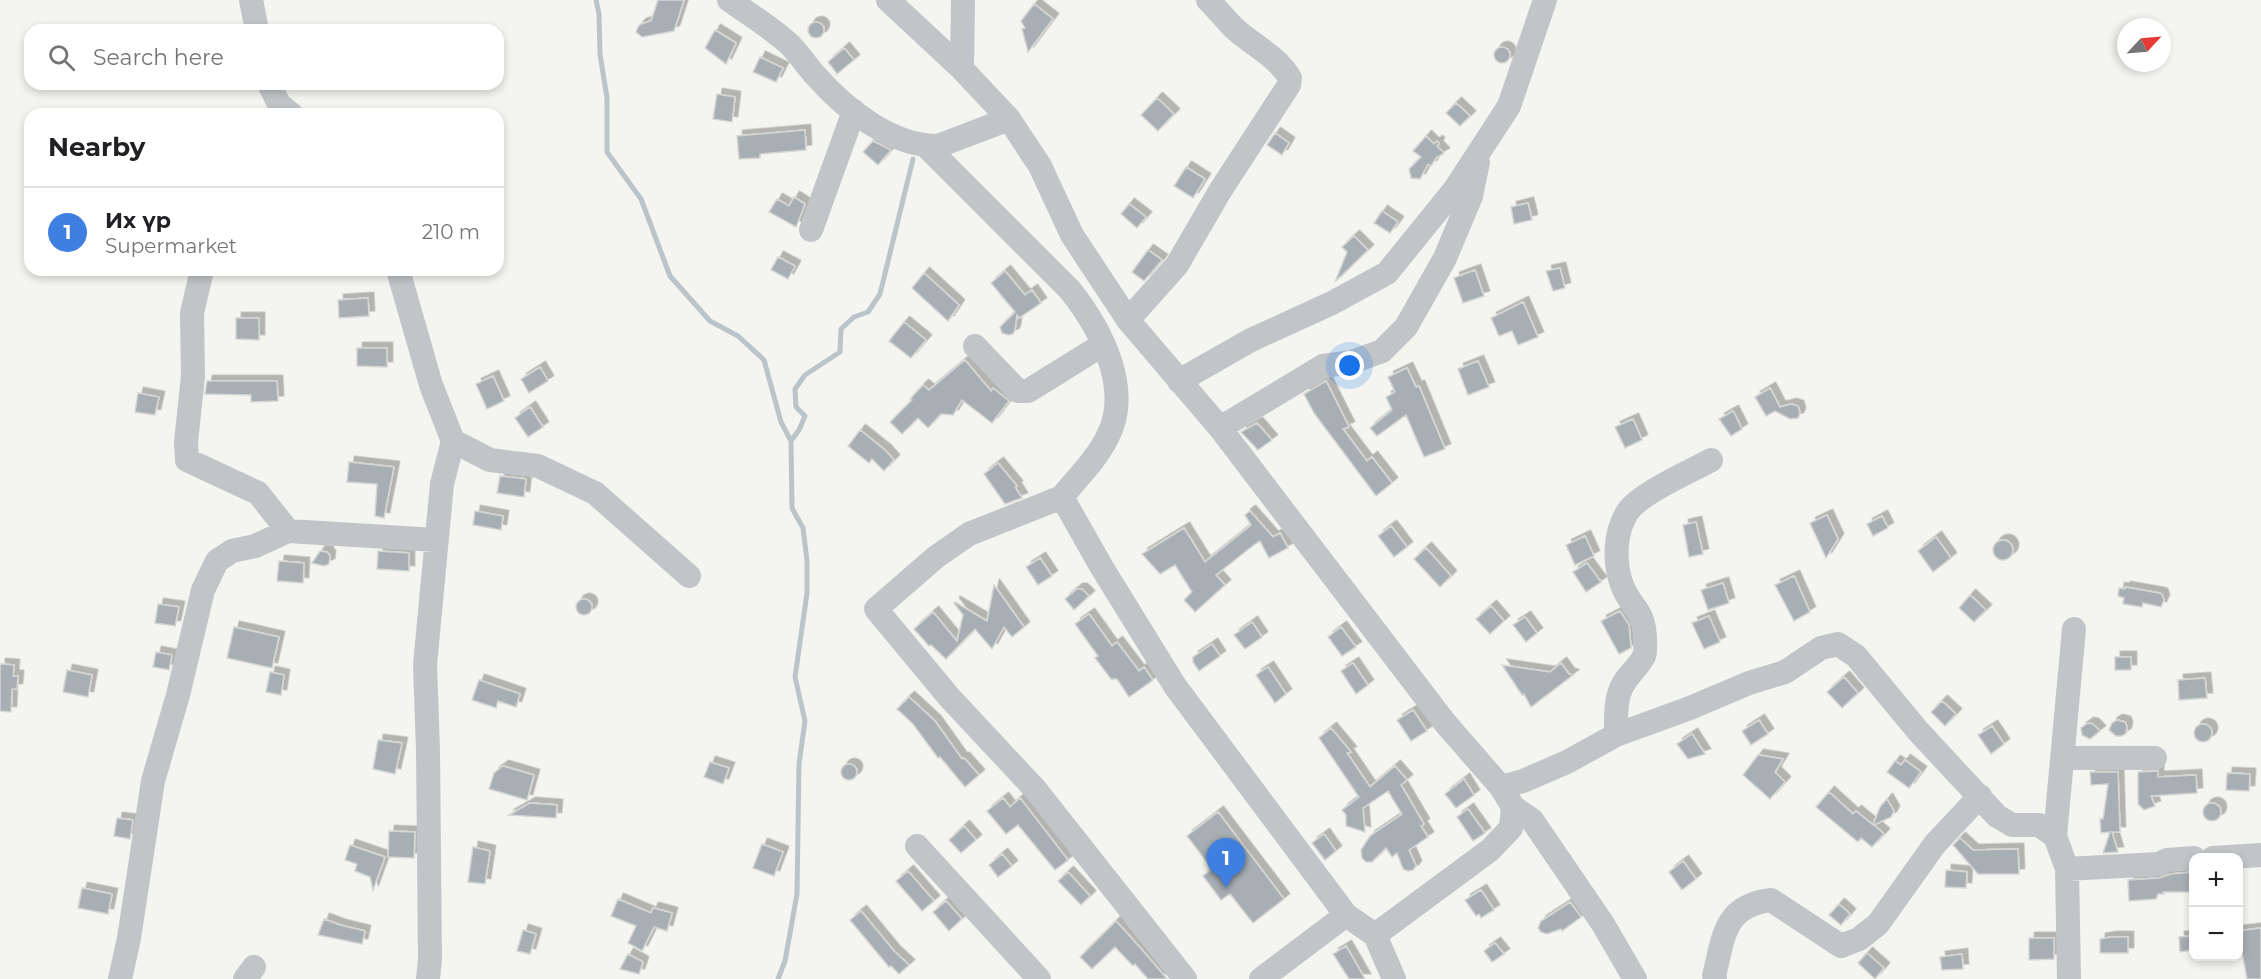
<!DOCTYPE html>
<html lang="en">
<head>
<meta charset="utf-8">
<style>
	body { margin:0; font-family:Montserrat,sans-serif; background:#f6f6f6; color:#202124 }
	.controls { position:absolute; right:18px; bottom:18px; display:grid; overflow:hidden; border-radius:12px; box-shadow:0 3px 9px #0003 }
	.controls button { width:54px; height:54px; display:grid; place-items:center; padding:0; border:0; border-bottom:2px solid #e0e0e0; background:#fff; color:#202124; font:30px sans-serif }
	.compass { position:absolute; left:2117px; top:18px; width:54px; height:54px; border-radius:50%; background:#fff; box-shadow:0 3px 9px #0003; rotate:64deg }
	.you { position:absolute; left:1350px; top:366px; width:21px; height:21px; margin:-15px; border:4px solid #fff; border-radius:50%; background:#1a73e8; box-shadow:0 0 0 9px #1a73e833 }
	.badge { display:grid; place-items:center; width:39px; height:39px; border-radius:50%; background:#1a73e8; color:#fff; font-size:20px; font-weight:700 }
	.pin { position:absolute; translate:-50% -50px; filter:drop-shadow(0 2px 3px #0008) }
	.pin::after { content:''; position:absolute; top:32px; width:21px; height:18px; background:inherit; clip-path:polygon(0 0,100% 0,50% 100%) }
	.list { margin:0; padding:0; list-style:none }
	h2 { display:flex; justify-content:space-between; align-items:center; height:78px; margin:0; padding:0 24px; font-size:26px }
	h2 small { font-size:20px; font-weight:400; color:#757577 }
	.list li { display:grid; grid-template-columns:39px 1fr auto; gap:18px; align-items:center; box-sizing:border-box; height:90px; padding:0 24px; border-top:2px solid #e0e0e0 }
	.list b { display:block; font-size:22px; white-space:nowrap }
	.list p { margin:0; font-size:20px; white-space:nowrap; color:#757577 }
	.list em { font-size:20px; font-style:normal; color:#757577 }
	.icon { flex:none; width:33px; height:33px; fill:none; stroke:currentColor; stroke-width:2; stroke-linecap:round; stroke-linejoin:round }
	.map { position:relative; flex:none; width:2261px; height:979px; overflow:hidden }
	.search { position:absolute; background:#fff; box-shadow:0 3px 9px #0003; left:24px; top:24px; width:480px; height:66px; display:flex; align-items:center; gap:15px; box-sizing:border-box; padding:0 21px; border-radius:18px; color:#757577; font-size:22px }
	.panel { position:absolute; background:#fff; box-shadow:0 3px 9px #0003; left:24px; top:108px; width:480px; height:168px; border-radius:18px }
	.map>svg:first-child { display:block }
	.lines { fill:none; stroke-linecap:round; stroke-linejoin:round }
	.stream { stroke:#bac4c9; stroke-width:5 }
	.building { fill:#a7afb5; stroke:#d5d5d3; stroke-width:1.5; filter:url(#shadow) }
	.minor { stroke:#c1c5c8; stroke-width:24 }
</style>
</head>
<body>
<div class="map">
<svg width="2261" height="979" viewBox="0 0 2261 979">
	<defs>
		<filter id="shadow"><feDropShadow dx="5.5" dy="-5.5" stdDeviation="0" flood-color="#0004"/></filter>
	</defs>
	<rect width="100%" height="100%" fill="#f4f4f0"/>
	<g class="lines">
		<path class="stream" d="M596,0l3,14 1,40 7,44v54l34,47 29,77 40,45 28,15 26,24 17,62 10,19 1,67 11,20 4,33v32l-12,84 10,44 -6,43 -2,130 -12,67 -7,18
			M791,441l8,-11 6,-14 -9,-9 -1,-18 10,-14 35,-23 1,-23 13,-12 14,-5 12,-18 33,-135"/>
	</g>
	<path class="building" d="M658,0h26l-10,31 -32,6 -6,-5 2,-5 3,-3 10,-3z
		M1034,4l19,15 -25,33 -6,-23 3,-1 -4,-7z
		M808 30a8 8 0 1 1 16 0a8 8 0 1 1-16 0Z
		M715,30l21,13 -10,21 -21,-16z
		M1494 55a8 8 0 1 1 16 0a8 8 0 1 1-16 0Z
		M844,48l10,12 -17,14 -9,-12z
		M760,57l23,11 -7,14 -23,-10z
		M717,94l18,3 -3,25 -19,-3z
		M1157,98l17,16 -16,17 -17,-16z
		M1456,103l14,13 -10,10 -14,-13z
		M805,130l1,20 -46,4v4l-21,1 -2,-23z
		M1275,133l14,10 -7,12 -15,-10z
		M1426,136l8,8 3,-3 2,2 -2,3 7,7 -8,5 -5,8 -3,-2 -8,15 -9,-1 -2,-9 12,-12 -8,-6z
		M873,141l18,9 -13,15 -15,-13z
		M1186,167l19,12 -12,19 -19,-12z
		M794,197l11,7 -9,23 -27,-15 8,-13 12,7z
		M1528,203l4,17 -18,4 -3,-17z
		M1129,204l17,13 -9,11 -16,-14z
		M1382,211l16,11 -8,11 -16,-10z
		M1354,236l14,14 -33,32 12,-30 -5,-5z
		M1148,250l14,10 -18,21 -12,-9z
		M778,257l17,9 -7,13 -17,-9z
		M1560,268l5,20 -12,3 -7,-20z
		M1475,270l9,26 -21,7 -9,-25z
		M1005,271l20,24 7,-5 9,13 -22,15 -2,-3 -2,15 -2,4 -5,1 -6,-2 -2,-6 15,-15 -24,-29z
		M924,273l35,32 -11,16 -36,-33z
		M368,298l1,18 -30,2 -1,-18z
		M1523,302l15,35 -20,8 -6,-14 -13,5 -8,-18z
		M236,318h23v22l-23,-1z
		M904,322l22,18 -15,18 -22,-17z
		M357,348h30v19l-30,-1z
		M965,360l26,31 2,-3 16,13 -17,22 -30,-23 -9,15 -12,-1 -13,14 -10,-10 -16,16 -12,-12 22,-22 -2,-1 13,-14 6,5z
		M1478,361l11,26 -21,8 -10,-26z
		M540,367l8,14 -19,12 -8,-14z
		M1407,368l9,19 3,-1 26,63 -21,8 -18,-42 -29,21 -7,-8 22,-18 -6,-13 9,-5 -7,-15z
		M493,376l11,25 -17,8 -11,-25z
		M207,381h70l1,20 -27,1v-7l-46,-1z
		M1326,381l23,46 -6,2 24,32 5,-4 20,26 -16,13 -62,-83 -10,-19z
		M1770,388l10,19 11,-3 7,2 2,7 -2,5 -8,1 -15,-8 -9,5 -11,-19z
		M138,393l21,4 -4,18 -20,-3z
		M530,407l13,20 -15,10 -13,-19z
		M1733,411l9,18 -11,7 -12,-17z
		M1633,419l9,21 -17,8 -10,-21z
		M1257,423l15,17 -14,10 -17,-18z
		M860,430l25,20 9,10 -10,11 -12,-12 -3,4 -21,-17z
		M349,462l45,5 -10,51 -9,-2 2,-32 -30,-2z
		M998,463l19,23 -2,1 7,11 -17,6 -21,-30z
		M500,476l26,3 -2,18 -27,-4z
		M475,511l28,5 -2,14 -28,-5z
		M1250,511l23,26 7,-4 8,15 -19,10 -9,-17 -5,3 -39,31 9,10 -30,27 -11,-12 8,-8 -17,-27 -15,9 -18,-20 42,-26 21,34 46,-37 -6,-10z
		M1827,515l11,24 -12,19 -16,-35z
		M1882,516l6,12 -15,8 -6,-12z
		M1696,522l7,32 -14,3 -6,-32z
		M1391,526l16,21 -13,10 -16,-21z
		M1585,536l9,20 -19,9 -9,-20z
		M1936,537l15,21 -18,14 -15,-21z
		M1993 550a10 10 0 1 1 20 0a10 10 0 1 1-20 0Z
		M1426,548l25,28 -11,11 -26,-28z
		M320,551l7,1 3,4 -1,8 -5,2 -12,-3z
		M378,551l31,2v18l-32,-2z
		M1040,558l12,18 -14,9 -12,-18z
		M279,561l25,2 -1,20 -26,-2z
		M1587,563l14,19 -15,10 -13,-20z
		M1794,576l16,36 -16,9 -19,-36z
		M1723,583l6,20 -21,7 -7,-20z
		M994,585l30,42 -12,10 -8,-10 -12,22 -17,-20 -29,30 -15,-14 -2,1 -15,-17 19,-17 24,29 6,-26 -9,-12 1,-1 32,19z
		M2125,587l34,6 3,1 2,6 -3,7 -18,-4 -1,4 -19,-3 1,-6 -6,-2 1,-8 6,1z
		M1077,589h5l7,7 -15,14 -9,-11z
		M1970,595l16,15 -12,12 -15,-14z
		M576 607a8 8 0 1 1 16 0a8 8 0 1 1-16 0Z
		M158,604l21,3 -4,19 -20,-3z
		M1491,606l13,15 -14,13 -14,-15z
		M1620,611l9,14 2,23 -12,6 -18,-33z
		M1089,614l23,32 5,-4 22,29 5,-4 9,13 -24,17 -12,-18h-6l-16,-21 3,-2 -23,-32z
		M1709,616l11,26 -16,7 -12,-26z
		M1525,617l12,16 -11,9 -13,-17z
		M1252,622l10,15 -17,12 -11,-14z
		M234,627l45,10 -7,31 -45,-10z
		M1341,627l15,20 -14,9 -14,-19z
		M1212,644l8,12 -21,15 -6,-9v-5z
		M156,652l16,3 -3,15 -16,-3z
		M2115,657h16v13h-16z
		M1353,663l15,22 -12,9 -15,-23z
		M1561,663l8,11 4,1 -42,32 -7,-13 -2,1 -20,-30 48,7z
		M0,664l14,1 -1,11h5l-1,13h-5l-1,23 -11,-1z
		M1268,667l18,27 -11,9 -19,-28z
		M67,670l25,5 -4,22 -25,-5z
		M270,672l14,3 -3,20 -15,-3z
		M1844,677l14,16 -16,15 -15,-16z
		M2205,678l2,20 -28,2 -1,-20z
		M479,680l41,14 -4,13 -18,-6 -2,7 -24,-8z
		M909,697l26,24 27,38 2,-1 15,17 -14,12 -25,-30 -2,1 -25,-34 -16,-15z
		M1942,701l14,13 -11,12 -14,-14z
		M1413,710l14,21 -16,10 -14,-21z
		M1759,720l9,14 -17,11 -9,-14z
		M2117,720l8,2 2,5 -1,6 -4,3h-6l-7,-6 3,-7z
		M2088,723l5,1 7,7 -10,8 -8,-4 -1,-7z
		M2194 733a9 9 0 1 1 18 0a9 9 0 1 1-18 0Z
		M1992,726l12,18 -13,10 -13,-19z
		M1331,728l20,24 -4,1 23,34 25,-21 12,14 -6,5 23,39 -3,2 7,11 -19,13 7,16 -3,4 -5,1 -5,-2 -6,-16 -5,4 -6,-9 -14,14h-6l-4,-4 -1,-8 9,-14 32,-22 -14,-23 -25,17 2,24 -19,-6v-11l-4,-5 17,-13 -40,-59z
		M1692,734l13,20 -17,5 -11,-15z
		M378,740l24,3 -7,31 -22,-5z
		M1758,755l25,4 -8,13 10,10 -15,17 -27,-24z
		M1905,760l16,12 -12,16 -22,-16 8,-11 6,4z
		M710,762l19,6 -6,16 -19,-7z
		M841 772a8 8 0 1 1 16 0a8 8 0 1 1-16 0Z
		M503,766l31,9 -7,25 -38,-11 5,-16z
		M2158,771v6l38,-2 1,18 -46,3 4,10 -11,4 -6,-6v-32z
		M2090,772h28l2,60h-8l6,20 -15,1 7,-21 -9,1 -1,-14h3l5,-35 -17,1z
		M2227,773l23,1 -1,17 -23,-1z
		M1464,779l10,16 -18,13 -11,-14z
		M1829,792l24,22 3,-3 17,14 7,-18 7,-8 7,12 -3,6 -17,8 10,9 -12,13 -11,-9 -3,4 -42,-35z
		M1003,798l7,9 10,-9 48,62 -13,10 -37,-45 -12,9 -19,-23z
		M2203 812a9 9 0 1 1 18 0a9 9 0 1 1-18 0Z
		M530,803l27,2 -1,13 -47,-3z
		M1468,809l17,24 -12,8 -16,-24z
		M1218,812l66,87 -31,24 -23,-29 -9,6 -18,-24 9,-7 -25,-33z
		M117,818l16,2 -3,19 -16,-3z
		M964,826l12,14 -15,13 -12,-13z
		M389,831l26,1 -1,26 -26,-1z
		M1324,834l12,17 -11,9 -13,-17z
		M1960,838l13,12 45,-1 1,25h-41l-25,-29z
		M762,844l21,8 -9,24 -21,-8z
		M350,845l35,12 -12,33 -3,-13 -15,-6 2,-7 -12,-4z
		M473,847l17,4 -5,33 -17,-2z
		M1002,854l10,12 -14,11 -9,-12z
		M1683,861l13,18 -14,11 -13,-18z
		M1946,870l21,2 -1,16 -21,-1z
		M908,871l26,30 -12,10 -26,-30z
		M1068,872l22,24 -9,9 -23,-24z
		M2193,872v20h-30l1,2h-6l-2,5 -27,2 -1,-21 32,-2 11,-4z
		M82,888l30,6 -4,20 -30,-6z
		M1481,890l13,20 -13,8 -2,-4 -3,2 -11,-16z
		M618,899l33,14 2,-5 19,5 -5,18 -13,-4 -12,24 -14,-8 8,-17 -25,-10z
		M946,901l16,18 -13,12 -16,-19z
		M1570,902l11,15 -19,14 -1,-2 -14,5 -6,-2 -3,-4 3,-7z
		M1839,904l11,10 -9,11 -12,-10z
		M861,911l33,40 15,14 -10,9 -8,-8 -2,1 -39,-47z
		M324,919l16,6 25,6 -3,13 -44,-9z
		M1116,921l27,30 24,28h-19l-13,-15 -2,2 -18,-19 -23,22 -12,-12z
		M2261,928v51h-14l-9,-48z
		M523,930l13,4 -6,20 -13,-3z
		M2193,936v14l-13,2 -1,-15z
		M2111,937h17v16h-28v-14z
		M2029,938h25v21l-25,1z
		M1495,943l9,11 -12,8 -8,-11z
		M1346,946l19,33h-16l-16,-25z
		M1867,953l17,15 -9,11 -17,-16z
		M628,954l15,8 -4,12 -19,-5z
		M1962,954l1,15 -21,1 -2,-13z"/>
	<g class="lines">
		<path class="minor" d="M251,0l6,30
			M729,0c20,14 41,27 59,43 10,9 17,21 27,32 30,34 76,71 123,71l71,-27
			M888,0l74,69 47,50 31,47 32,69 56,85 92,108 226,296 55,63 12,20 -2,21 -21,22 -115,85
			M962,69l1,-69
			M269,84l10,20 12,10
			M926,146l144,144c31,39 63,100 37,148 -11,22 -30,40 -45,59
			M811,230l43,-119
			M202,270l-10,43 1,63 -7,66 1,18 71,33 30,38 148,9
			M398,270l33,115 22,56 -11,43 -17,181 3,85 2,209 -2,20
			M1128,320l49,-55 43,-74 69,-106 1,-7c-14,-23 -38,-33 -56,-50 -9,-9 -17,-19 -26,-28
			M975,346l43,45h10l74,-46
			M1179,381l72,-41 81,-37 55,-30 68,-84 54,-83 36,-106
			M1220,428l103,-62 29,-4 30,-11 24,-24 39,-69 26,-62 7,-34
			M453,441l37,19 48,6 57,27 94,83
			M1616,735c0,-14 -1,-28 3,-41 4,-16 18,-24 25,-38 2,-4 1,-13 1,-18 -1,-29 -15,-31 -23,-53 -8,-22 -8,-51 5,-72 11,-19 63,-41 84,-53
			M2063,758h92
			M1501,787l22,-6 44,-19 49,-27 74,-27 59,-25 36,-11 36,-24 17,-4 18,12 62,75 79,85 15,9h27l16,11
			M1513,807l19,13 71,104 32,55
			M917,846l122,133
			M2213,858l48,-3
			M2067,869l92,-5 8,-4 27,-2
			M120,979l9,-41 24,-157 25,-86 25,-105 14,-29 15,-10 23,-5 33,-15
			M245,979l9,-12
			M1185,979l-150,-190 -86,-92 -73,-88 60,-52 33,-23 93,-37 39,69 74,120 171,229 29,20 19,44
			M1261,979l85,-64
			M1715,979l-1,-3c10,-39 9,-70 57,-76l70,46 18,-7 19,-15 57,-80 45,-48
			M2069,979l-2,-110 -12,-33 19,-207"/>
	</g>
</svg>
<div class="controls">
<button>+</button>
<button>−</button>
</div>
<svg class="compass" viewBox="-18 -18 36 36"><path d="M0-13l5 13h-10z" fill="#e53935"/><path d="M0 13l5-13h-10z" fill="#757577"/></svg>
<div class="you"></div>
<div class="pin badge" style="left:1226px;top:888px;background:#3f7fe0">1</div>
<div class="search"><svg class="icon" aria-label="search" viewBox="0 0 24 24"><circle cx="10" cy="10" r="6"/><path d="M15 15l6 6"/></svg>Search here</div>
<section class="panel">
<h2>Nearby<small></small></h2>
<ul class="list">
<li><span class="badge" style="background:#3f7fe0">1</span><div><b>Их үр</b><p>Supermarket</p></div><em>210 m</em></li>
</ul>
</section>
</div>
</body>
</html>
